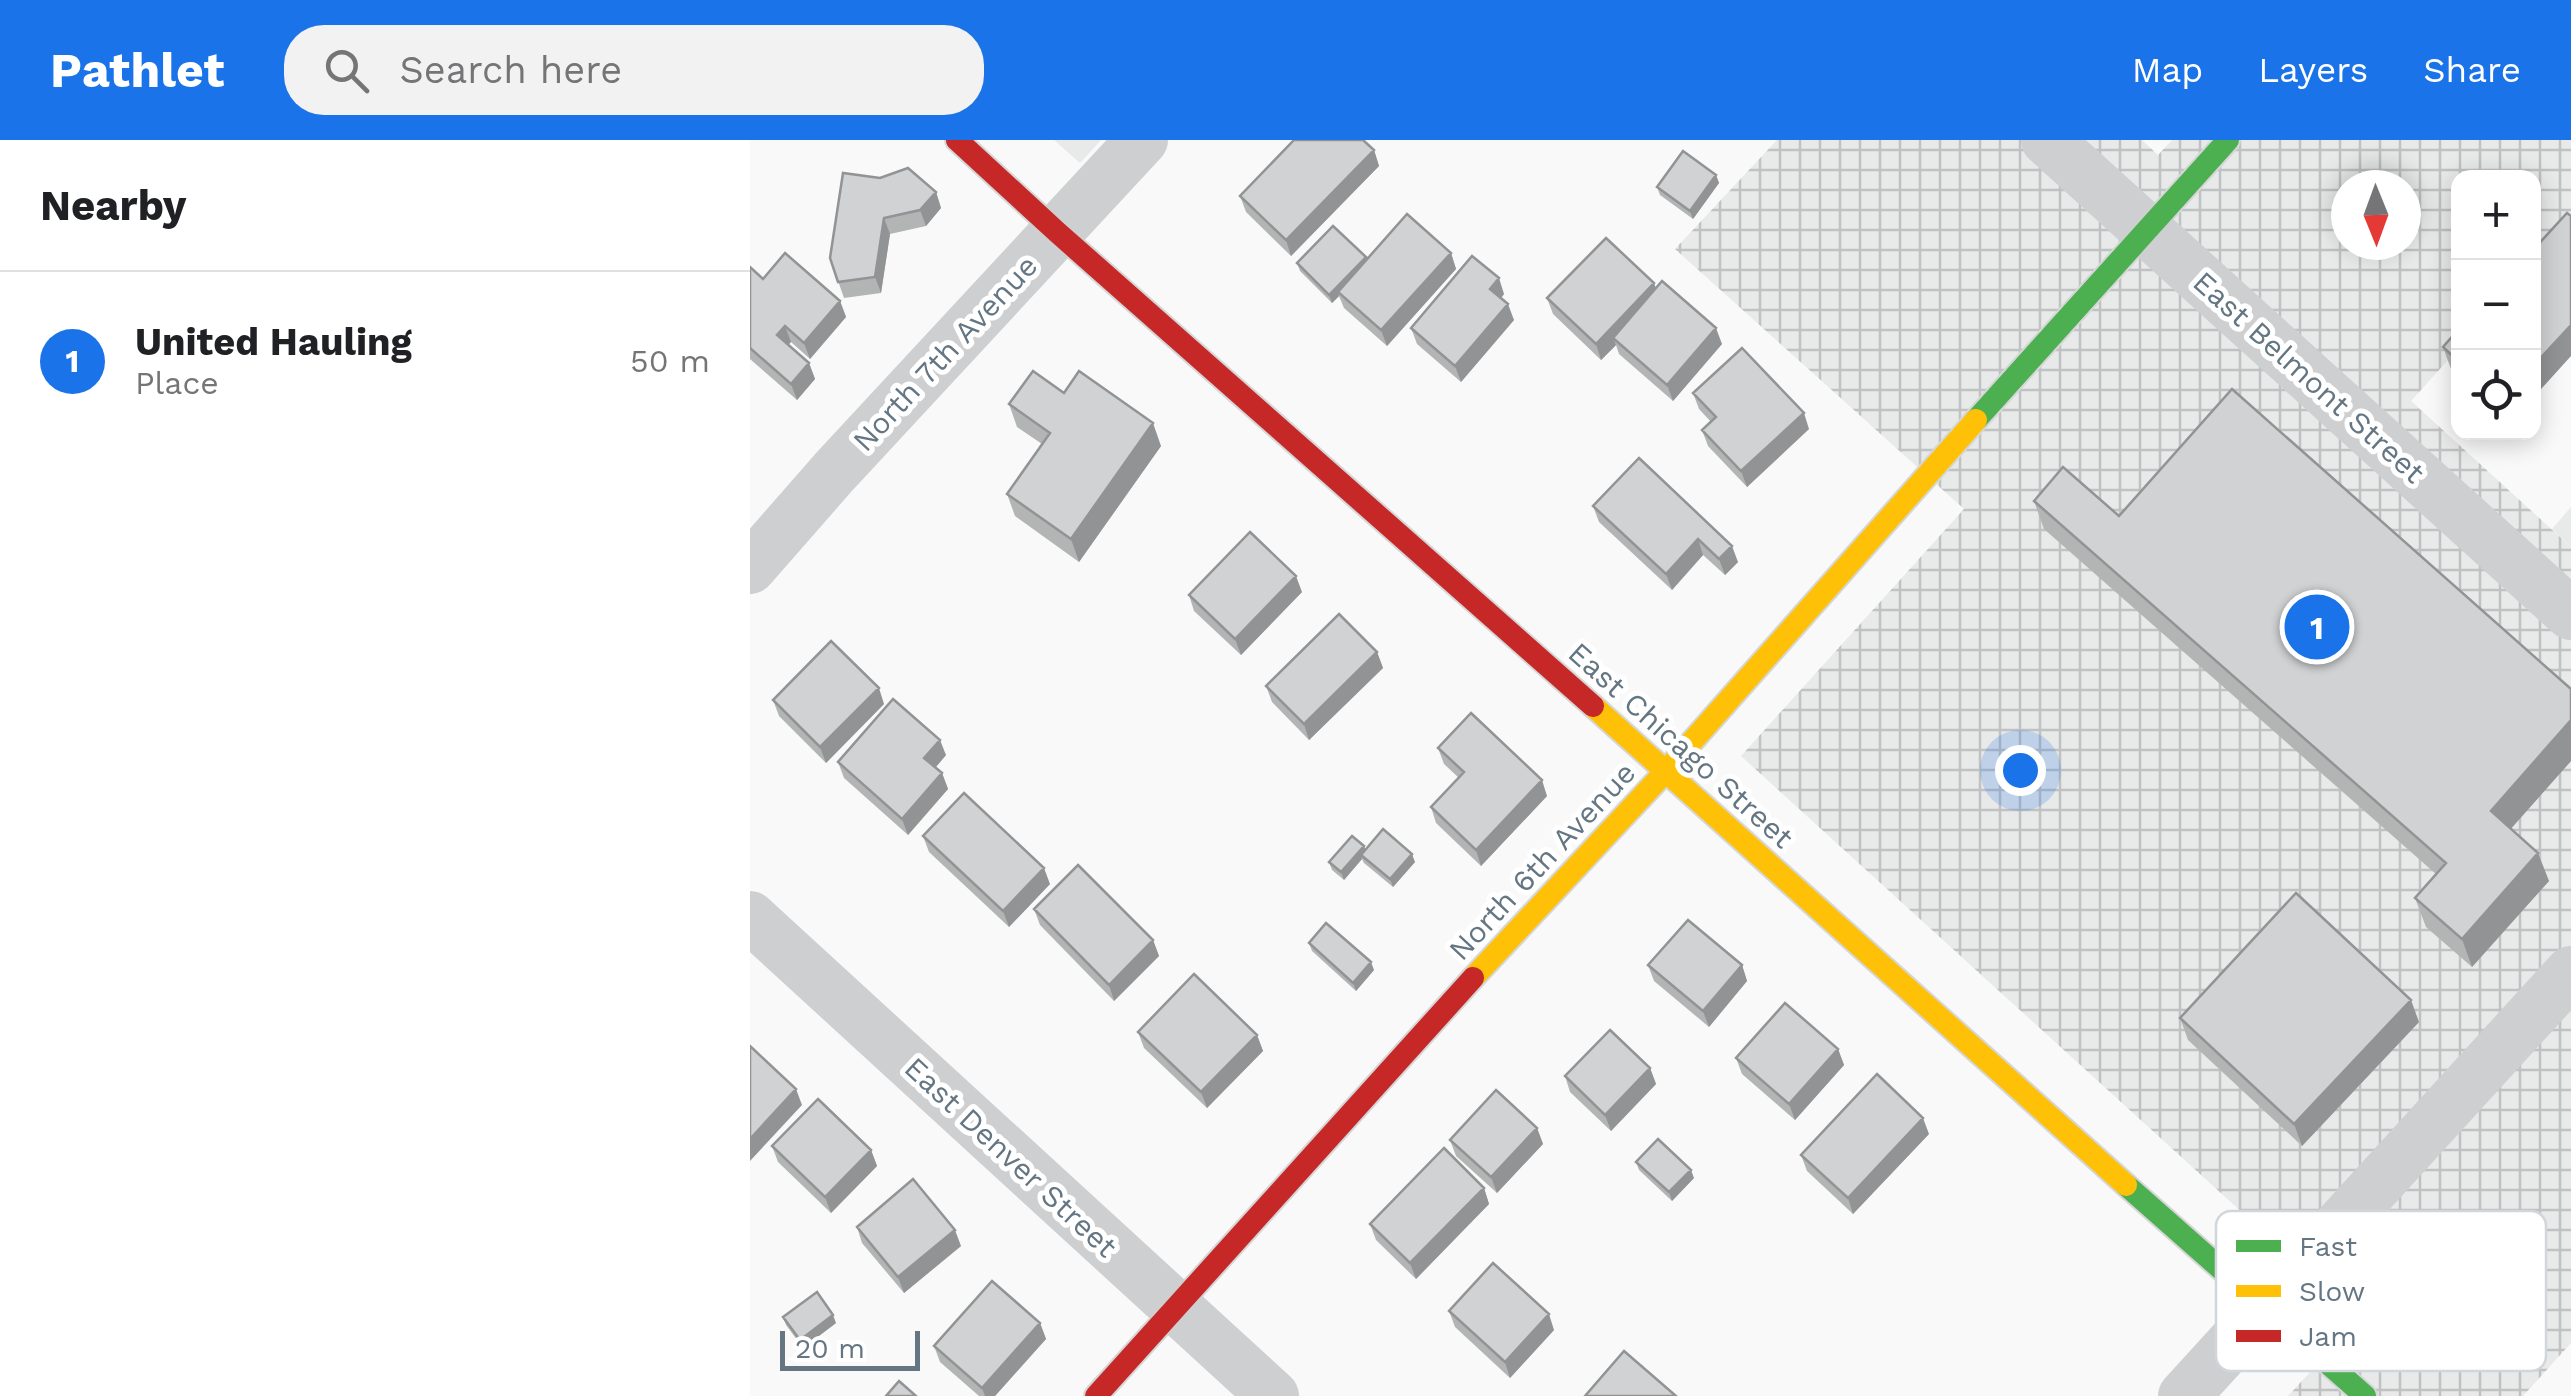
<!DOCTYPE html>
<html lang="en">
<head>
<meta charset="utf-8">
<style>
	body { margin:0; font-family:"Work Sans",sans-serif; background:#f2f2f2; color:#202124 }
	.controls { position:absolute; right:30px; top:30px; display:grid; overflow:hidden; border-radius:20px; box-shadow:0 5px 25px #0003 }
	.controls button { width:90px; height:90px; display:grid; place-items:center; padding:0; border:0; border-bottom:2px solid #e0e0e0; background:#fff; color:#202124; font:50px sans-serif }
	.compass { position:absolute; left:1581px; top:30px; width:90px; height:90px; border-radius:50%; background:#fff; box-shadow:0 5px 25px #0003; rotate:179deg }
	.scale { position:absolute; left:30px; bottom:25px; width:140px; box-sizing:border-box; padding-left:10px; border:5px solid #657683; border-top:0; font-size:28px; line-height:35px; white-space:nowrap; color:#657683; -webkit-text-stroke:8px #fff; paint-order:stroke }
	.you { position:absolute; left:1270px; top:630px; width:35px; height:35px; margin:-25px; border:8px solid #fff; border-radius:50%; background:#1a73e8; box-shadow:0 0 0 15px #1a73e833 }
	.badge { display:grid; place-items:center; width:65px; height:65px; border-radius:50%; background:#1a73e8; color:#fff; font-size:32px; font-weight:700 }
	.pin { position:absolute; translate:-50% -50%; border:5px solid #fff; box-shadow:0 2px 10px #0006 }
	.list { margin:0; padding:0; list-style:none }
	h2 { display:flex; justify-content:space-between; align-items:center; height:130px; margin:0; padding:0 40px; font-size:42px }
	h2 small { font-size:32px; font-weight:400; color:#757577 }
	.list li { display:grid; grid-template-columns:65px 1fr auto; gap:30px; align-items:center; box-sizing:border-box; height:180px; padding:0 40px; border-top:2px solid #e0e0e0 }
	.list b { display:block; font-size:38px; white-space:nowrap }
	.list p { margin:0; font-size:32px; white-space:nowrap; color:#757577 }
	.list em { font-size:32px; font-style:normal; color:#757577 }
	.icon { flex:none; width:55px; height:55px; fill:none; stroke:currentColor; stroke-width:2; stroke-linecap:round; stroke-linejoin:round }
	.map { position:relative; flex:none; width:1821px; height:1256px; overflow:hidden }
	header { display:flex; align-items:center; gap:60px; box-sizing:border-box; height:140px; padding:0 50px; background:#1a73e8; color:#fff }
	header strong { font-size:48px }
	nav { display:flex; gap:55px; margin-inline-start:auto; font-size:35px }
	.search { width:700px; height:90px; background:#f2f2f2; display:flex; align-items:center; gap:25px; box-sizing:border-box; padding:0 35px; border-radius:40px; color:#757577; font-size:38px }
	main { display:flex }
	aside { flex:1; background:#fff }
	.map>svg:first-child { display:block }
	.built { fill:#e8e9e9 }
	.industrial { fill:url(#industrial-grid); fill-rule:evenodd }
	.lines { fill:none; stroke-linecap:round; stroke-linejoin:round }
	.fast-casing { stroke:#d5d6d7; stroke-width:26 }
	.slow-casing { stroke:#d5d6d7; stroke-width:26 }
	.jam-casing { stroke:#d5d6d7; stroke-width:26 }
	.street { stroke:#cecfd0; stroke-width:52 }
	.fast { stroke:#4caf50; stroke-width:22 }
	.slow { stroke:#ffc107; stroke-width:22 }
	.jam { stroke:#c62828; stroke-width:22 }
	.wall { fill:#b3b5b5 }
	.shaded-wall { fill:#929394 }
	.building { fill:#d0d2d3; stroke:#929394; stroke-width:2.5 }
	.labels { text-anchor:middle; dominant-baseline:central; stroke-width:10; stroke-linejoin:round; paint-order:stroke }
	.street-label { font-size:30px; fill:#657683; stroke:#fff }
	.key { fill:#fff; stroke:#d1d6da; stroke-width:2.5 }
	.key-label { font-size:28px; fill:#657683 }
</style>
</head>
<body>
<header>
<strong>Pathlet</strong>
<div class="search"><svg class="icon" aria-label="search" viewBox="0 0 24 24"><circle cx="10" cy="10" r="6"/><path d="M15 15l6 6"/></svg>Search here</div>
<nav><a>Map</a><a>Layers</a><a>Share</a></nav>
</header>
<main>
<aside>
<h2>Nearby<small></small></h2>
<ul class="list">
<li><span class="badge">1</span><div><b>United Hauling</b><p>Place</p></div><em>50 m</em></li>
</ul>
</aside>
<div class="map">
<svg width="1821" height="1256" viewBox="0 0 1821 1256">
	<defs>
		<pattern id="industrial-grid" width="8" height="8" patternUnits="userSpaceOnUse" patternTransform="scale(2.5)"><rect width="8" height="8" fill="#e8e9e9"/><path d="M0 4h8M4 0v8" fill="none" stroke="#c0c1c2"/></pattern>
	</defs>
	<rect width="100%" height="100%" fill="#f9f9f9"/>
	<path class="built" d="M304,0h47l-21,23z
		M1821,367v40l-19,-18z"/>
	<path class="industrial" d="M1027,0h365l16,15 14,-15h399v89l-37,40v-91h-75l-1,171 -47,52 160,146v796l-48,53h-235l71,-77 -618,-563 223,-247 -289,-260zM1596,45h60v60h-60z"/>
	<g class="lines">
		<defs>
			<path id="fast" d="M1226,280l252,-280
				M1376,1045l239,211"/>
			<path id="slow" d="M843,566l533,479
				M723,838l193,-207 310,-351"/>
			<path id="jam" d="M207,0l100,92 536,474
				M346,1256l377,-418"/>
		</defs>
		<use href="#fast" class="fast-casing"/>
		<use href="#slow" class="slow-casing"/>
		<use href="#jam" class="jam-casing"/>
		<path class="street" d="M1297,0l524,474
			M0,428l84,-96 308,-332
			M0,777l523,479
			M1434,1256l387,-424"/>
		<use href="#fast" class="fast"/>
		<use href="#slow" class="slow"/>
		<use href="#jam" class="jam"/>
	</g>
	<path class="wall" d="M624,10l5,16 -88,90 -45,-44 -6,-16z
		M93,33l93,19 5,16 -15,18 -36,8 -9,59 -37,5 -14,-40z
		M966,35l3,8 -26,36 -33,-24 -3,-8z
		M701,113l5,16 -69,77 -43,-38 -5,-12 -7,7 -32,-32 -3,-8z
		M0,127l13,12 77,22 6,16 -36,42 -19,-17 -3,3 21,18 6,16 -18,21 -47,-41z
		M906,148l66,56 -49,57 -54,-47 -3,-9 -15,15 -48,-46 -6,-16z
		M754,154l-3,4 13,22 -53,62 -44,-38 -6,-16z
		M1708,190v46l-7,-7 -8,-22z
		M314,253l97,53 -82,116 -64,-46 -8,-22 35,-50 -25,-17 -8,-23z
		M943,253l116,36 -62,58 -39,-41 -6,-16 9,-8 -12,-13z
		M889,318l99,104 -13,13 -22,-20 -31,35 -73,-68 -6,-16z
		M1284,361l85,15 452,173v72l-60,67 38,53 -77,86 -46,-40 -11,-29 21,-24 -392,-345z
		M552,452l-61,63 -47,-44 -5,-16z
		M627,512l6,16 -74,72 -37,-38 -6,-16z
		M23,560l111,4 -58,59 -47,-47z
		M688,608l109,48 -66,70 -45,-43 -5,-16 28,-29 -15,-14z
		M196,615l-11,13 7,5 6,16 -40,46 -64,-57 -6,-16z
		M173,696l127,48 -41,43 -80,-75z
		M614,706l1,4 50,12 -22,25 -29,-24 -2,-4 -18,21 -12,-10 -3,-8z
		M284,769l119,31 6,16 -45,45 -74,-76z
		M559,803l65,27 -18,21 -44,-40z
		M898,825h94l5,16 -38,46 -55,-46z
		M1430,878l239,4 -117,124 -114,-106z
		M388,892l119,3 6,16 -56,57 -63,-60z
		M1088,909l6,16 -49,55 -53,-46 -6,-16z
		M900,928l6,16 -45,47 -41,-39 -5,-16z
		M787,988l6,16 -46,49 -41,-37 -6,-16z
		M1179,994l-76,80 -46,-43 -6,-16z
		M22,1006l99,4 6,16 -46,47 -53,-51z
		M886,1022l58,16 -22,23 -33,-31z
		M734,1048l5,16 -73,75 -40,-39 -6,-16z
		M107,1087l104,19 -57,47 -42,-50z
		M699,1171l105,19 -44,48 -55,-51z
		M33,1177l53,6 -33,25 -17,-23z
		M290,1183l6,16 -51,57h-16l-39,-34 -6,-16z"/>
	<path class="shaded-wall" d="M624,10l5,16 -88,90 -5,-16z
		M966,35l3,8 -26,36 -3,-8z
		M186,52l5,16 -15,18 -6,-16z
		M134,78l6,16 -9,59 -6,-16z
		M701,113l5,16 -69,77 -6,-16z
		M616,117l3,8 -31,27 1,4 -7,7 -3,-8z
		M749,138l5,16 -8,11 -6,-16z
		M904,143l6,16 -47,39 3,7 -15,15 -5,-16z
		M90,161l6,16 -36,42 -6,-16z
		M758,164l6,16 -53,62 -6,-16z
		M1821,185v31l-37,41v-32z
		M35,186l6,16 -9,9 -5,-16z
		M966,188l6,16 -49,57 -6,-16z
		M59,223l6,16 -18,21 -6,-16z
		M1054,273l5,16 -62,58 -6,-16z
		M403,283l8,23 -82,116 -8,-23z
		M948,399l5,16 -31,35 -6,-16z
		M982,406l6,16 -13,13 -6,-16z
		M546,436l6,16 -61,63 -6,-16z
		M627,512l6,16 -74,72 -5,-16z
		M129,548l5,16 -58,59 -6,-16z
		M1821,580v41l-70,79 -10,-29z
		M190,600l6,15 -16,19 -6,-16z
		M192,633l6,16 -40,46 -6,-16z
		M792,640l5,16 -66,70 -5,-16z
		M614,706l3,8 -6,1 1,4 -18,21 -3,-8z
		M1788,713l11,28 -77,86 -10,-28z
		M662,714l3,8 -22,25 -3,-8z
		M294,728l6,16 -41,43 -6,-16z
		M403,800l6,16 -45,45 -5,-16z
		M621,822l3,8 -18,21 -3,-8z
		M992,825l5,16 -38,46 -6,-16z
		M1661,860l8,22 -117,124 -8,-22z
		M507,895l6,16 -56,57 -6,-16z
		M1088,909l6,16 -49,55 -6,-16z
		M900,928l6,16 -45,47 -6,-16z
		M46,949l6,16 -52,56v-22z
		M1173,978l6,16 -76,80 -5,-16z
		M787,988l6,16 -46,49 -6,-16z
		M121,1010l6,16 -46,47 -6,-16z
		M941,1030l3,8 -22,23 -3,-9z
		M734,1048l5,16 -73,75 -6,-16z
		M205,1090l6,16 -57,47 -6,-16z
		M799,1174l5,16 -44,48 -5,-16z
		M83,1175l3,8 -33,25 -3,-8z
		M290,1183l6,16 -51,57h-10l-3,-8z"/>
	<path class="building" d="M544,0h69l11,10 -88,90 -46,-44z
		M933,11l33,24 -26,36 -33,-24z
		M158,28l28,24 -16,18 -36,8 -9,59 -37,5 -8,-24 13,-85 37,5z
		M1817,73l4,3v109l-37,40v-116z
		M657,74l44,39 -70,77 -43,-38z
		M583,86l33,31 -37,38 -32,-32z
		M856,98l48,45 -58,61 -49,-46z
		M35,113l55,48 -36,42 -19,-17 -8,9 32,28 -18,21 -41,-36v-81l13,12z
		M722,116l27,22 -9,11 18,15 -53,62 -44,-38z
		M912,141l54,47 -49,57 -54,-47z
		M1708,190v31l-15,-14z
		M992,208l62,65 -63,58 -39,-41 14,-13 -23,-24z
		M283,231l31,22 15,-22 74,52 -82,116 -64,-45 43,-61 -41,-29z
		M1482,249l339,300v31l-80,91 47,42 -76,86 -47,-41 31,-35 -412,-362 29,-34 56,49z
		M889,318l93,88 -13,13 -21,-20 -32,35 -73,-68z
		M500,392l46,44 -61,63 -46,-44z
		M589,474l38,38 -73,72 -38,-38z
		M81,501l48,47 -59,59 -47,-47z
		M143,559l47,41 -16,18 18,15 -40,46 -64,-57z
		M721,573l71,67 -66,70 -45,-43 33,-35 -26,-24z
		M214,653l80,75 -41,43 -80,-75z
		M633,689l29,25 -22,25 -29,-24z
		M602,696l12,10 -23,26 -12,-10z
		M328,725l75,75 -44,45 -75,-76z
		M1546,753l115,107 -117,124 -114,-106z
		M938,780l54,45 -39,46 -55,-46z
		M576,783l45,39 -18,21 -44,-40z
		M444,834l63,61 -56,57 -63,-60z
		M1035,863l53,46 -49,55 -53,-46z
		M860,890l40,38 -45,47 -40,-39z
		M0,906l46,43 -46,50z
		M1127,934l46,44 -75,80 -47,-43z
		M746,950l41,38 -46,49 -41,-37z
		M68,959l53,51 -46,47 -53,-51z
		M908,999l33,31 -22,22 -33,-30z
		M694,1008l40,40 -74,75 -40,-39z
		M163,1039l42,51 -57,47 -41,-50z
		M743,1123l56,51 -44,48 -56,-51z
		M242,1141l48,42 -58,65 -48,-42z
		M67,1152l16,23 -33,25 -17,-23z
		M874,1211l52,45h-91z
		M149,1241l17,15h-30z"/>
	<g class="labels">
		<g class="street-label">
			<text transform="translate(195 213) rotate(-47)">North 7th Avenue</text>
			<text transform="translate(1559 237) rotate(42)">East Belmont Street</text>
			<text transform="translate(931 605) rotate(42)">East Chicago Street</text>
			<text transform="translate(792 721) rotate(-47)">North 6th Avenue</text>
			<text transform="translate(261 1017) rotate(43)">East Denver Street</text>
		</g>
	</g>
	<rect x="1466" y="1071" width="330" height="160" rx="15" class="key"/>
	<rect x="1486" y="1100" width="45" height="12" fill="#4caf50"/>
	<rect x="1486" y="1145" width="45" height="12" fill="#ffc107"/>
	<rect x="1486" y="1190" width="45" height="12" fill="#c62828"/>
	<g class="key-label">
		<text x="1549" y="1116">Fast</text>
		<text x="1549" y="1161">Slow</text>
		<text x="1549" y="1206">Jam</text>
	</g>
</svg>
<div class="controls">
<button>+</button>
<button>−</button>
<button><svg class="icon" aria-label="locate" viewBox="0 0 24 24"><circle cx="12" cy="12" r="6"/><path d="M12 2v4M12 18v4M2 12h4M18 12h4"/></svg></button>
</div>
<svg class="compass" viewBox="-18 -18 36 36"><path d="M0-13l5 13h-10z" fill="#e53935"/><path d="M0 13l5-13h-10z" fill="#757577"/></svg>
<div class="scale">20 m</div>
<div class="you"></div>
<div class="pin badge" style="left:1567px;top:487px">1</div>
</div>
</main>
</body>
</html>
